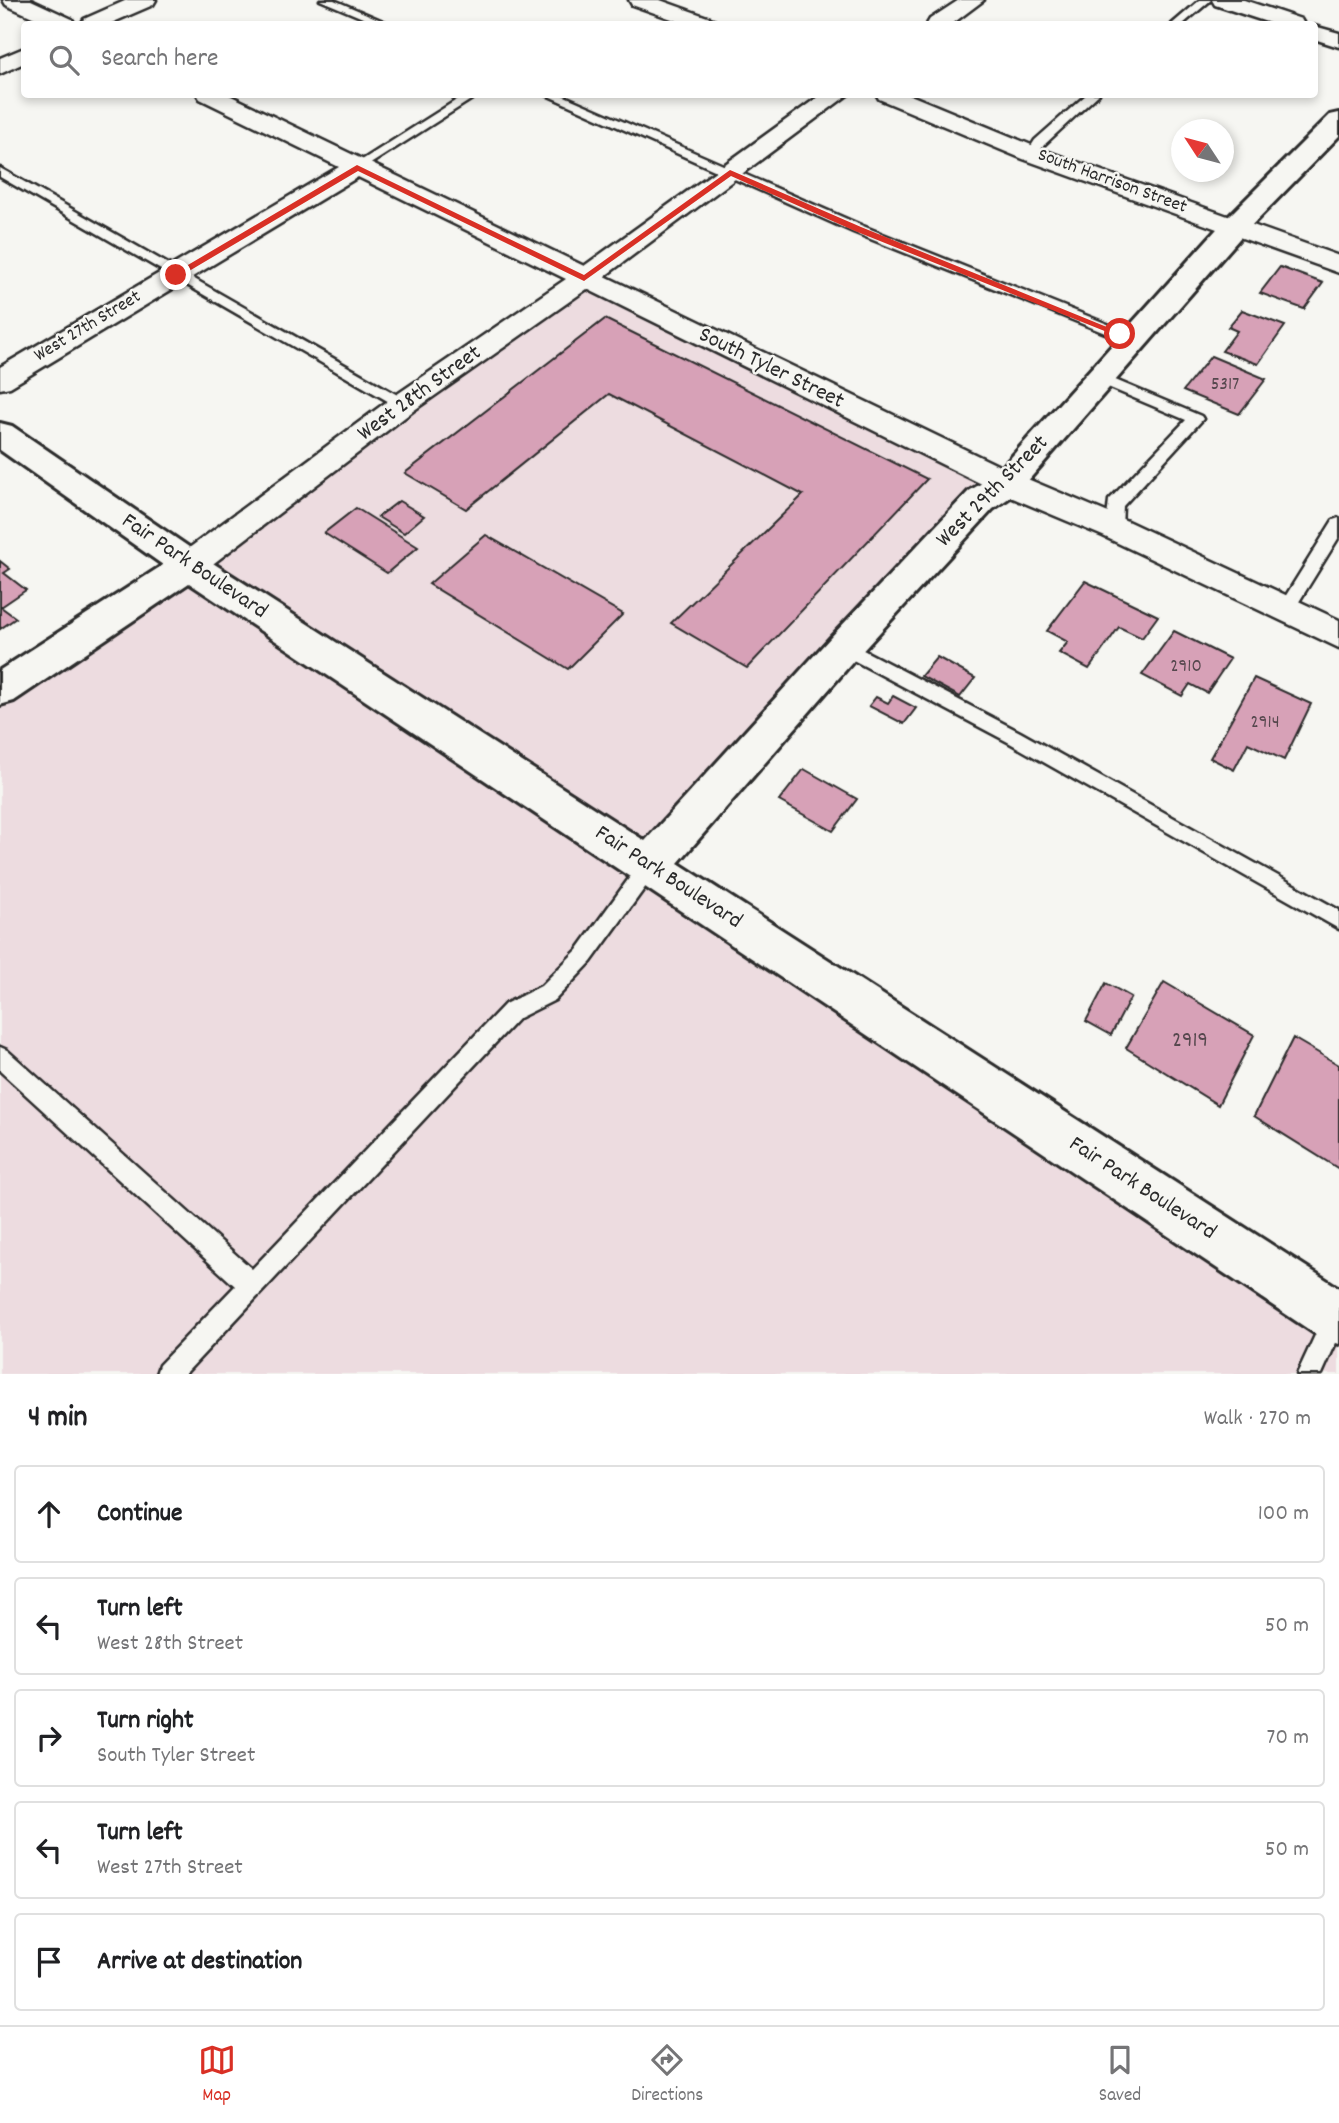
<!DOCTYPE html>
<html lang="en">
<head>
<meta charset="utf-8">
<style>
	body { margin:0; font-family:Dekko,sans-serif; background:#f2f2f2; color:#202124 }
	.compass { position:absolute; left:1171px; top:119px; width:63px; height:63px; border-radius:50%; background:#fff; box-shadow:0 4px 10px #0003; rotate:306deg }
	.stop { position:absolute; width:21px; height:21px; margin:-16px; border:5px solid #d93025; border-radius:50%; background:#fff }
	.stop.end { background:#d93025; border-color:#fff; box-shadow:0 2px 7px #0008 }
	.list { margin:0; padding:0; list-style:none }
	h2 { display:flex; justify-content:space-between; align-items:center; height:91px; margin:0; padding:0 28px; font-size:30px }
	h2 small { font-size:23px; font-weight:400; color:#757577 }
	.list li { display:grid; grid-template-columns:46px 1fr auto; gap:21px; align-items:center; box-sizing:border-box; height:98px; margin:0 14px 14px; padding:0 14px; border:2px solid #e0e0e0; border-radius:7px }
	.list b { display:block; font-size:26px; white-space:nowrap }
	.list p { margin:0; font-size:23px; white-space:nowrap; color:#757577 }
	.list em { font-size:23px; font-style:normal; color:#757577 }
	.icon { flex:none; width:38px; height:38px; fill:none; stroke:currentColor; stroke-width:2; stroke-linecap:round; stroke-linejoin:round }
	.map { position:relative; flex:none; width:1339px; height:1374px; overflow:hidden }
	.search { position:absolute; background:#fff; box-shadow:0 4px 10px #0003; left:21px; right:21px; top:21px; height:77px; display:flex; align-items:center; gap:18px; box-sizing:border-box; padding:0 24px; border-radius:7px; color:#757577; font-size:26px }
	.sheet { height:651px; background:#fff }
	nav { display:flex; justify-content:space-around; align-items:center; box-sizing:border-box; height:98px; border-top:2px solid #e0e0e0; background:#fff; font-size:19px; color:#757577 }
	nav a { display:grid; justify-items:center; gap:4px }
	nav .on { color:#d93025 }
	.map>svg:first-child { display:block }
	.built { fill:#eddce0 }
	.building { fill:#d7a1b7; stroke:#2b2b2b; stroke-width:2 }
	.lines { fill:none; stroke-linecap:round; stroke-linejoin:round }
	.lane-casing { stroke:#2b2b2b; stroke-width:5 }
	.street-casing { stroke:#2b2b2b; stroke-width:5 }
	.secondary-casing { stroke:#2b2b2b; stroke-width:6 }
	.lane { fill:#f6f6f2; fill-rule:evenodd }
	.street { fill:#f6f6f2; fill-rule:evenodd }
	.secondary { fill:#f6f6f2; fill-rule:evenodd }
	.route { fill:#d93025 }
	.labels { text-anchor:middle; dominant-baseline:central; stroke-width:5; stroke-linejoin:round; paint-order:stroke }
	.far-street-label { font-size:19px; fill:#2b2b2b; stroke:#f6f6f2 }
	.number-label { font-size:19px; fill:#56484e }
	.street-label { font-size:23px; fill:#2b2b2b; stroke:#f6f6f2 }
	.near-number-label { font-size:23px; fill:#56484e }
</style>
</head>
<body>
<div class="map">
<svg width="1339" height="1374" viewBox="0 0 1339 1374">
	<rect width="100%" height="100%" fill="#f6f6f2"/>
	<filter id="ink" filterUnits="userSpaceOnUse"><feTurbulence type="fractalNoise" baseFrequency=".0143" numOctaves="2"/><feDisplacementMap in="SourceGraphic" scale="14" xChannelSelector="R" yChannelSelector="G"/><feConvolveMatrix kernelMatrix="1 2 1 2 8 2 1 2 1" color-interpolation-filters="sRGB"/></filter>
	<g filter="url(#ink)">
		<path class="built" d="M585,278l417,204 -353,383 690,453v56h-1339v-679z"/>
		<path class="building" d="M1280,267l43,16 -19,26 -44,-16z
			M1242,310l43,16 -27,38 -36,-13 15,-20 -9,-4z
			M605,319l322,160 -180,189 -76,-45 132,-128 -194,-101 -143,115 -61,-36z
			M1211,356l55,23 -27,35 -56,-23z
			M399,501l25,15 -20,17 -26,-16z
			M356,508l62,39 -31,26 -63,-40z
			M486,535l137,79 -55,55 -139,-85z
			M0,561l10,8 -6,4 22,17 -25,17 15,11 -16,11z
			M1085,581l73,35 -16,22 -23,-11 -30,42 -30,-16 9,-11 -21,-11z
			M1174,631l56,28 -23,34 -17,-9 -8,12 -40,-21z
			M937,657l38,21 -15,19 -39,-21z
			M1254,678l57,26 -27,56 -36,-17 -14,27 -24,-12z
			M893,696l23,12 -12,16 -35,-18 7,-9 12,6z
			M804,769l53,30 -24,32 -54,-30z
			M1164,982l90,53 -36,70 -92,-57z
			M1106,983l25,14 -20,38 -25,-14z
			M1293,1038l46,27v104l-85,-53z"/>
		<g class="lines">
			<defs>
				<path id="lane" d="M320,0h14l56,24h-13z
					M1200,0h11l-28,24h-11z
					M466,94h14l-119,76 -10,-3z
					M544,94h16l303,132 262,105 14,12 -7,4 -17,-10 -262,-105z
					M1087,94h12l-55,51 -8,12h-8l-2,-3 9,-14z
					M0,168l408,233 2,3 -7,5 -5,-2 -398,-230z
					M1101,374l100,42 2,3 -80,87 -1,22 -8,6 -8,-6 3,-28 77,-80 -90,-38 -2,-3z
					M1339,518v19l-47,76h-12l-2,-4 2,-4 53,-85z
					M844,640l176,92 319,178v19l-331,-187 -170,-90 -3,-5 3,-5z
					M650,857l7,2 3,6 -3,6 -66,91 -36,38 -36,18 -334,356h-29l3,-9 76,-79 -235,-215v-24l7,3 245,219 253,-265 36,-18 36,-36 66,-91z
					M1339,1297v39l-17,38h-25l34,-73z"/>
				<path id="street" d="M3,0h28l41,19 3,5h-27l-42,-19z
					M127,0h29l-3,5 -44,19h-28l3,-5z
					M629,0h31l53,19 3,5h-30l-54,-19z
					M959,0h25l-32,24h-25l3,-5z
					M1212,0h32l57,19 3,5h-31l-58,-19z
					M1314,26l25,7v14l-25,-8z
					M24,48v15l-24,11v-16z
					M197,94h30l357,172 238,-172h27l-244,182 413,199 107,45 214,100v28l-236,-112 -107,-45 -409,-202 -174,122 -212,162 -12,4 -12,-4 -4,-8 4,-8 216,-160 173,-118 -208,-102 -348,210 -10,2v-22l339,-200 -139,-68z
					M876,94h32l133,55 298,107v17l-316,-114 -144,-60z"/>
				<path id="secondary" d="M1339,113v23l-94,96 -226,259 -26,18 -136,148 -179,206 661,425v56l-19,-7 -1131,-754 -175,118 -14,4v-35l163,-105 -163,-115v-27l12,3 190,130 443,285 186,-204 138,-146 26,-16 230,-255 105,-105z"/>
			</defs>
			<use href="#lane" class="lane-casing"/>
			<use href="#street" class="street-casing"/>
			<use href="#secondary" class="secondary-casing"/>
			<use href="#lane" class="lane"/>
			<use href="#street" class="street"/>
			<use href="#secondary" class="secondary"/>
		</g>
	</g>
	<path class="route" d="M357,165l227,110 146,-105 131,57 263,107 -7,2 -262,-105 -124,-55 -147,105 -226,-110 -179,106 -8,-2z"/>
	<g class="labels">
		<g class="far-street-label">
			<text transform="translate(1112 182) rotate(20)">South Harrison Street</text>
			<text transform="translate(88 327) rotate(-31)">West 27th Street</text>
		</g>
		<g class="number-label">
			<text x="1225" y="385">5317</text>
			<text x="1186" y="667">2910</text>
			<text x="1265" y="723">2914</text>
		</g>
		<g class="street-label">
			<text transform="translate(771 369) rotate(26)">South Tyler Street</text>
			<text transform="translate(420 394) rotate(-36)">West 28th Street</text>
			<text transform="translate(993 492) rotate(-45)">West 29th Street</text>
			<text transform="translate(194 567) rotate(34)">Fair Park Boulevard</text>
			<text transform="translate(668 878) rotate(33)">Fair Park Boulevard</text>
			<text transform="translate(1142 1189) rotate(33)">Fair Park Boulevard</text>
		</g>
		<g class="near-number-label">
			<text x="1190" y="1041">2919</text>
		</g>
	</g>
</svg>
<svg class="compass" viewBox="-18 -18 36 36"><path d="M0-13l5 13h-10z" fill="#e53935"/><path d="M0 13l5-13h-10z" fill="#757577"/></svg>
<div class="stop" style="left:1120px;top:334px"></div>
<div class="stop end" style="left:176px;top:275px"></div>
<div class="search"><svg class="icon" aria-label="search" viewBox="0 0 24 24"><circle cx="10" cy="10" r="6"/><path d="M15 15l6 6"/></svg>Search here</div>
</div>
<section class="sheet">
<h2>4 min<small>Walk · 270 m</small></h2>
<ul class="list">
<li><svg class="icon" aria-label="ahead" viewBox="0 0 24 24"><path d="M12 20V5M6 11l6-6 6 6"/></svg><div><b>Continue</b></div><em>100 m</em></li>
<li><svg class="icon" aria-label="left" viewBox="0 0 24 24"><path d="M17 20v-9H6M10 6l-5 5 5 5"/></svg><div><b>Turn left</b><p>West 28th Street</p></div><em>50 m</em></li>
<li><svg class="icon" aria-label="right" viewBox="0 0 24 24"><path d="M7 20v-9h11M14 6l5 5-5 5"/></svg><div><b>Turn right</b><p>South Tyler Street</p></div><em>70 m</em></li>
<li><svg class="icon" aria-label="left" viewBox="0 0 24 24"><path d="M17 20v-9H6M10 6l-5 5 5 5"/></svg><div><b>Turn left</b><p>West 27th Street</p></div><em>50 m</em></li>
<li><svg class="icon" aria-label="arrive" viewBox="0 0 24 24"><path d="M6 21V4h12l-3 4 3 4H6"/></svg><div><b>Arrive at destination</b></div></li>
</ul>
</section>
<nav>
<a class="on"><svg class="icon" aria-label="map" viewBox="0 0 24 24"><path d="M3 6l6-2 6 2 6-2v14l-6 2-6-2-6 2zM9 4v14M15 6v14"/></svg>Map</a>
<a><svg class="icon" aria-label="directions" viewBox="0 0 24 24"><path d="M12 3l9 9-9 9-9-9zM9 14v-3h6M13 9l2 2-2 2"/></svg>Directions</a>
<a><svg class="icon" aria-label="saved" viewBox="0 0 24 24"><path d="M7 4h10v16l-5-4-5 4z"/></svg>Saved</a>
</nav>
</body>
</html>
